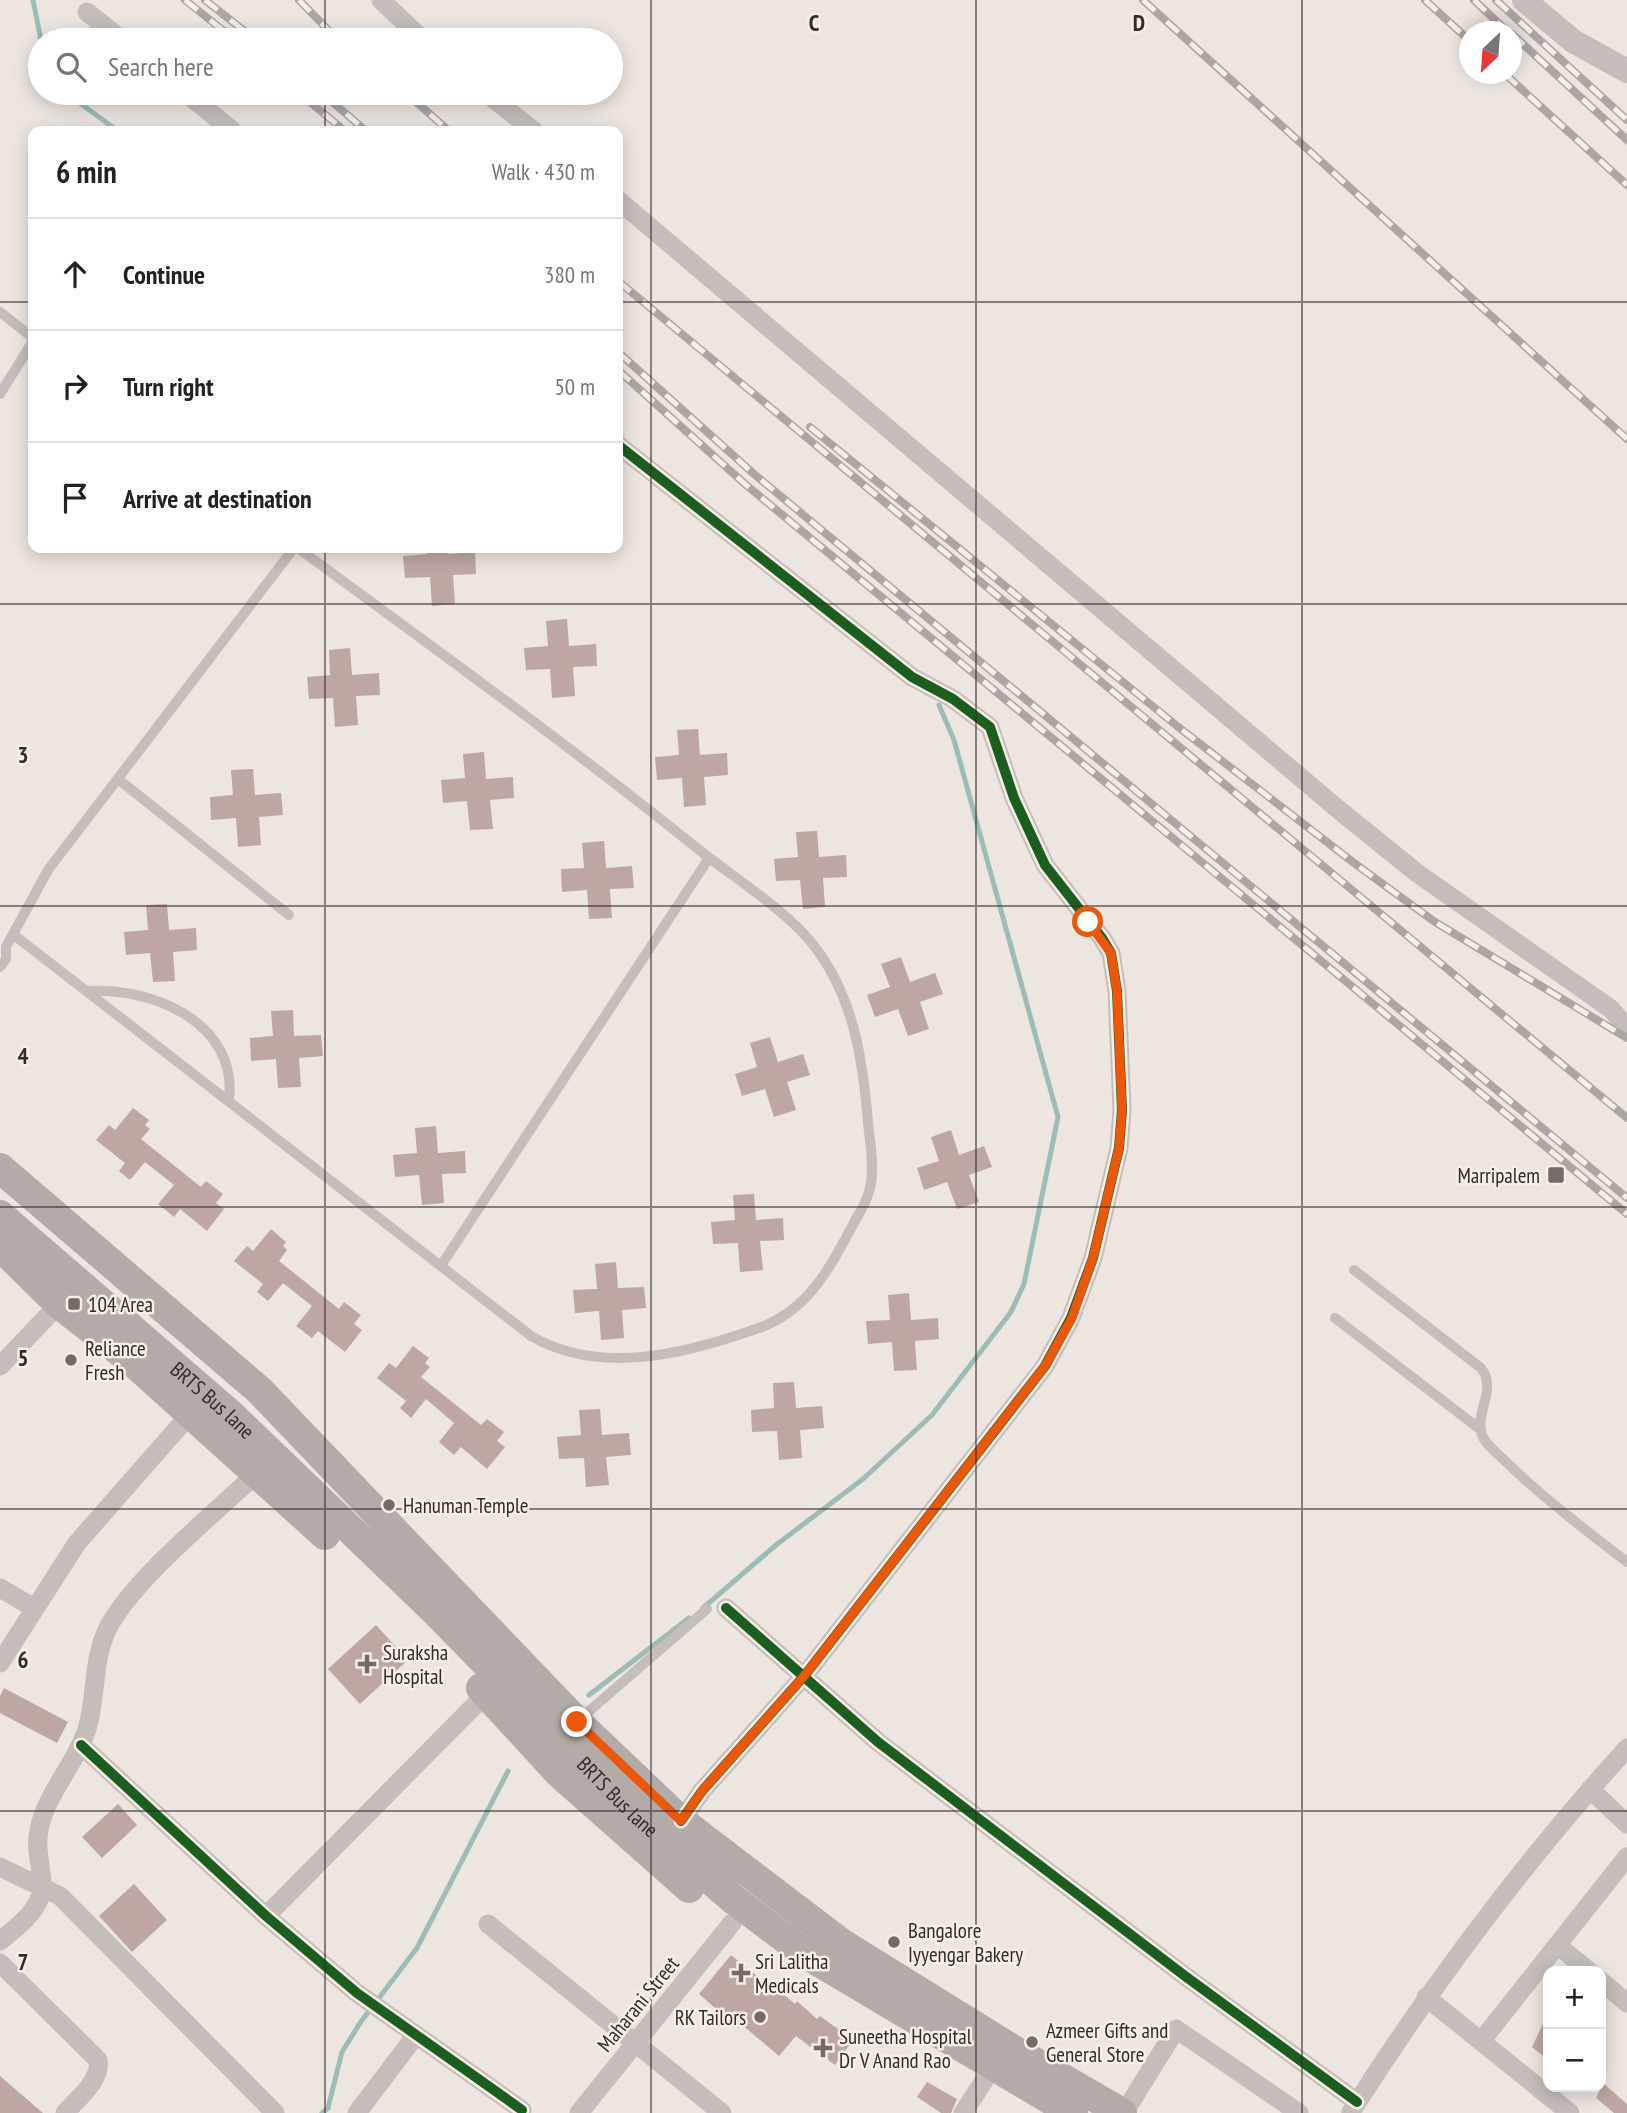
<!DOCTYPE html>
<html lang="en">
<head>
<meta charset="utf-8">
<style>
	body { margin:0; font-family:"PT Sans Narrow",sans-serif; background:#f6f6f6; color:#222 }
	.controls { position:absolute; right:21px; bottom:21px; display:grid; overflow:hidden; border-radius:14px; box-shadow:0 4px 18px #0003 }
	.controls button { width:63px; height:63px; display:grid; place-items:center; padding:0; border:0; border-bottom:2px solid #e0e0e0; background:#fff; color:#222; font:35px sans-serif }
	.compass { position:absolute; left:1459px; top:21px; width:63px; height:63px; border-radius:50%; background:#fff; box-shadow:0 4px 18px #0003; rotate:205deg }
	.stop { position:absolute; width:21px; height:21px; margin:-16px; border:5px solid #ea580c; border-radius:50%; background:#fff }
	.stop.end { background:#ea580c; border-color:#fff; box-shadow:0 2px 7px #0008 }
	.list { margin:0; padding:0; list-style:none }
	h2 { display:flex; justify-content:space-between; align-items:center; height:91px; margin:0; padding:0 28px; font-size:30px }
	h2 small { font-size:23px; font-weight:400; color:#767676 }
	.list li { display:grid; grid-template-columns:46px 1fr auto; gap:21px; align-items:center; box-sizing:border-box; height:112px; padding:0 28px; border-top:2px solid #e0e0e0 }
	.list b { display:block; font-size:26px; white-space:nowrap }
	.list em { font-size:23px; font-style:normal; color:#767676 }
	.icon { flex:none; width:38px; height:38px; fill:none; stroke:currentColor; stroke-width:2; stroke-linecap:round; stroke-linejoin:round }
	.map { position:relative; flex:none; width:1627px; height:2113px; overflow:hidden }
	.search { position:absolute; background:#fff; box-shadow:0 4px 18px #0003; left:28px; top:28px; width:595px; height:77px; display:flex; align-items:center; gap:18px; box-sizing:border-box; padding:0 24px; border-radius:38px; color:#767676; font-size:26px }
	.panel { position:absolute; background:#fff; box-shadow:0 4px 18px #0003; left:28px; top:126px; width:595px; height:427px; border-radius:14px }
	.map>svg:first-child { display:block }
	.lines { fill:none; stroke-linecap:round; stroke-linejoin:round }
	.stream { stroke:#9ebcb7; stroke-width:5 }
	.building { fill:#bea7a3 }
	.service { stroke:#c4bdb9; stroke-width:10 }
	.minor { stroke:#c4bdb9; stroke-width:19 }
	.tertiary { stroke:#c4bdb9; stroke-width:24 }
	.primary { stroke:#b3aba8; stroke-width:30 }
	.rail-casing { stroke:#aca6a3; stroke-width:8 }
	.rail { stroke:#f8eee7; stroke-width:5; stroke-dasharray:16; stroke-linecap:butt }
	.cycleway-casing { stroke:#f8eee7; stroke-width:15 }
	.cycleway { stroke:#1b5e20; stroke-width:10 }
	.route { stroke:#ea580c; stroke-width:9 }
	.grid { fill:none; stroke:#342a28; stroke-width:2; stroke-opacity:0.55 }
	.poi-dot { fill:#746b68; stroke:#f8eee7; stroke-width:2.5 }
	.labels { text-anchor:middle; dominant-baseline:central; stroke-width:5; stroke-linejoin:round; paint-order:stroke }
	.poi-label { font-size:21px; fill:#342a28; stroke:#f8eee7; text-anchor:start }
	.street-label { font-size:21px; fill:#342a28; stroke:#f8eee7 }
	.grid-label { font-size:23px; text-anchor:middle; font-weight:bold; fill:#342a28; stroke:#f8eee7; stroke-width:5; stroke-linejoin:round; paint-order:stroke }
</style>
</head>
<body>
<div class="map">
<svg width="1627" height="2113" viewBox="0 0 1627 2113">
	<rect width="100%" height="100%" fill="#ece5e0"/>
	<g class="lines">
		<path class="stream" d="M33,0l8,40
			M66,93l52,38
			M703,1608l73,-63 87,-66 69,-64 79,-103 13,-28 34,-167 -104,-377 -15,-35
			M589,1695l100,-77
			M322,2113l6,-5 14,-56 18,-29 57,-75 91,-177"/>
	</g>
	<path class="building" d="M427,548h21v6l27,-2 1,22 -23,1 2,29 -23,2 -2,-29 -25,1 -2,-22 24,-2z
		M567,619l2,27 27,-2 1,22 -24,1 2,29 -23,2 -2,-29 -24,1 -2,-22 24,-2 -2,-25z
		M350,648l2,27 27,-2 1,22 -24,1 2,29 -23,2 -2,-29 -24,1 -2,-22 23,-2 -1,-25z
		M698,729l2,26 27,-2 1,22 -24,2 2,28 -22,2 -2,-29 -25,2 -2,-23 24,-2 -2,-25z
		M484,752l2,27 27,-2 1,21 -24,2 3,29 -23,1 -3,-29 -24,2 -2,-23 24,-2 -2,-24z
		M253,769l2,26 26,-2 2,22 -24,2 2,28 -23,2 -2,-29 -25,2 -1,-23 23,-2 -2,-25z
		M817,831l2,26 27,-2 1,22 -24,1 2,29 -22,2 -3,-29 -24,1 -2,-22 24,-2 -2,-25z
		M604,841l2,27 26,-2 2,22 -24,1 2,29 -23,1 -2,-29 -25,2 -1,-23 23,-1 -2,-25z
		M167,904l2,26 27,-2 1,22 -24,2 2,29 -22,1 -3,-29 -24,2 -2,-23 24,-2 -2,-25z
		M901,957l9,25 25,-9 8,21 -23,8 9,27 -21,7 -10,-27 -23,8 -8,-22 23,-8 -9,-23z
		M293,1010l1,26 27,-1 2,21 -24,2 2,29 -23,1 -2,-29 -25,2 -1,-23 23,-2 -2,-25z
		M770,1037l8,25 25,-8 7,21 -23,7 9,28 -22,7 -9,-28 -23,7 -7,-22 22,-7 -7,-24z
		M133,1108l16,12 -4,5 5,4 -9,10 60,48 5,-6 17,13 -7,9 8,6 -17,22 -27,-22 -6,8 -16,-13 16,-19 -29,-23 -15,18 -11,-9 6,-8 -29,-23 13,-15 6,5z
		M436,1126l2,27 27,-2 1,22 -24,1 2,29 -22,2 -3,-30 -24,2 -2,-22 24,-2 -2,-25z
		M951,1130l8,25 25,-9 8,21 -23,8 10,27 -22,7 -10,-27 -23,8 -7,-22 22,-7 -8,-24z
		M754,1194l2,26 27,-2 1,22 -24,1 3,29 -23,2 -2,-29 -25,1 -2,-22 24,-2 -2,-25z
		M271,1229l15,13 -3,4 4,4 -8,11 60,48 5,-7 17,13 -7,9 8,6 -17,22 -27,-21 -6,7 -16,-12 16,-20 -29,-23 -15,18 -11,-9 6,-8 -29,-23 13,-15 6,5z
		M616,1262l2,26 26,-1 2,21 -24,2 2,28 -23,2 -2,-29 -24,2 -2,-23 24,-1 -2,-25z
		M909,1293l2,27 27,-2 1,21 -24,2 2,29 -23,1 -2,-29 -24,2 -2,-23 24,-1 -2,-25z
		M413,1346l16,12 -4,5 5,4 -9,10 60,48 6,-6 17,13 -7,9 8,6 -18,22 -26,-22 -7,8 -15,-13 15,-19 -28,-24 -15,19 -11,-10 6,-7 -29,-23 12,-15 7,5z
		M794,1382l2,26 26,-2 2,22 -24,2 2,28 -23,2 -2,-29 -25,1 -1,-22 23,-2 -1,-25z
		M600,1409l2,26 27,-2 2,22 -25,2 3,28 -23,2 -2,-29 -25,1 -2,-22 24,-2 -2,-25z
		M376,1625l32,35 -48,44 -32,-35z
		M4,1688l64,34 -11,21 -57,-30v-17z
		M118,1804l19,21 -35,33 -20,-21z
		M134,1884l33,36 -35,32 -33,-36z
		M731,1955l42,34 2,-2 20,17 2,-3 20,18 3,-3 33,24 -18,25 -39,-29 -17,20 -38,-32 -3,4 -39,-34z
		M1548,2013v47l-16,-13z
		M0,2076l43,37h-43z
		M927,2082l30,17 -6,14h-10l-24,-16z
		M1603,2083l24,21v9h-13l-18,-15z"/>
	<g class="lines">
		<path class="service" d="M0,312l33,26
			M0,394l33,-53
			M118,779l171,136
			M14,935l517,401c69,40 154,18 225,-7 54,-18 75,-64 100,-110 7,-11 13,-23 15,-36 3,-20 -1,-41 -3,-60 -5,-62 -14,-125 -53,-176 -26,-35 -82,-70 -117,-98 -130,-105 -266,-202 -400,-301
			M0,967l6,-8v-12l42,-77 246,-322
			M87,991c65,-4 151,31 142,109
			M442,1264l267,-406
			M1354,1270l127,98c17,22 -7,44 1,67 3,9 14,17 21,24 39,38 81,70 124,103
			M1335,1318l146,112
			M580,1719l127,-110"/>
		<path class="minor" d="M381,0l42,40
			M87,12l35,28
			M186,93l47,38
			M486,93l48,38
			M618,200l721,610 78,63 194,136 16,19
			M618,445l294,232 41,22 37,28 24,71 31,67 57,73 9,15 6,38 5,119 -3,38 -26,110 -22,60 -26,48 -240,309 -103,116 -21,30
			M0,1366l59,-62
			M0,1588l34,20
			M726,1608l152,134 307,234 172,126
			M0,1663l77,-120 114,-130
			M81,1745l185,171 91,77 165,117
			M1590,1789l37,35
			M0,1867l60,29 215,217
			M266,1916l220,-222
			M488,1924l234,189
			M0,1941c17,-14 44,-33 42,-58 -1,-19 -7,-35 -3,-53 7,-37 37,-66 48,-101 10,-33 5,-67 20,-99 24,-49 108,-117 150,-157
			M1557,1945l32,26
			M0,1963l98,97c4,20 -21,39 -33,53
			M1601,1981l26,22
			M1426,1997l144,116
			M1482,2040l145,-183
			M1351,2112c82,-129 174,-251 276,-364
			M357,2113l59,-78
			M579,2113l153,-190
			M963,2113l21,-32
			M1124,2113l52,-84 123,84"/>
		<path class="tertiary" d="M1524,0l49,41 54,30"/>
		<g class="primary">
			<path d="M0,1168l259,222 318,332 104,99 160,122 166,103 115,67"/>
			<path id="s1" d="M0,1215l230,199 206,198 198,202 99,85 73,55 267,159"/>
			<path d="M0,1246l59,58 73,57 193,174"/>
			<path d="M481,1688l78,85 130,115"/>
		</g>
		<defs>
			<path id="rail" d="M185,0l50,40
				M205,0l51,40
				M299,0l39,40
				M1143,0l484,439
				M1425,0l45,41
				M1474,0l34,32
				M1496,0l131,120
				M1512,34l115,106
				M1505,74l122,111
				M299,93l46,38
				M322,93l44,38
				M406,93l43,38
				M618,281l1009,837
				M618,352l136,122 873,724
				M618,370l127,114 882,730
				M810,427l367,299 177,137 81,59 192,116"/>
		</defs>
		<use href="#rail" class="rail-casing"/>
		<use href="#rail" class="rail"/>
		<defs>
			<path id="cycleway" d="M618,445l294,232 41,22 37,28 24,71 31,67 57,73 9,15 6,38 5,119 -3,38 -26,110 -22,60 -26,48 -240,309 -103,116 -21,30
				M726,1608l152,134 307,234 172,126
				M81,1745l185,171 91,77 165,117"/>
		</defs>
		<use href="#cycleway" class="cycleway-casing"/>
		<use href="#cycleway" class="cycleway"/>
	</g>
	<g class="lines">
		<path class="route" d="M577,1722l104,99 21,-30 103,-116 240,-309 27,-48 21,-60 26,-110 3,-38 -5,-119 -6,-38 -23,-31"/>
	</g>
	<path class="grid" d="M325,0v40M651,0v2113M976,0v2113M1302,0v2113M325,93v38M0,302h33M618,302h1009M325,548v1565M0,604h1627M0,906h1627M0,1207h1627M0,1509h1627M0,1811h1627"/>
	<g class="poi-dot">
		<rect x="1547" y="1166" width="18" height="18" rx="3.5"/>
		<rect x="67" y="1297" width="14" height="14" rx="3.5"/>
		<circle cx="71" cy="1360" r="7"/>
		<circle cx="389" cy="1505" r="7"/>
		<path d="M363.5 1653.5h7v7h7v7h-7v7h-7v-7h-7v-7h7z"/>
		<circle cx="894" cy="1942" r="7"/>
		<path d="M737.5 1962.5h7v7h7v7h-7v7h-7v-7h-7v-7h7z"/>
		<circle cx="760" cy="2017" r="7"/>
		<circle cx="1032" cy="2042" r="7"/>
		<path d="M819.5 2037.5h7v7h7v7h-7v7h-7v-7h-7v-7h7z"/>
	</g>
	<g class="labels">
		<g class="poi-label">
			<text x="1540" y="1175" text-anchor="end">Marripalem</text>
			<text x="88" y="1304">104 Area</text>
			<text x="85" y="1348">Reliance<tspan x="85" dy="24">Fresh</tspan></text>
			<text x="403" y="1505">Hanuman Temple</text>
			<text x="383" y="1652">Suraksha<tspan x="383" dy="24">Hospital</tspan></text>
			<text x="908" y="1930">Bangalore<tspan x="908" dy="24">Iyyengar Bakery</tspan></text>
			<text x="755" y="1961">Sri Lalitha<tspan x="755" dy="24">Medicals</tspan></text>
			<text x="746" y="2017" text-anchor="end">RK Tailors</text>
			<text x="1046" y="2030">Azmeer Gifts and<tspan x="1046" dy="24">General Store</tspan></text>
			<text x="839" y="2036">Suneetha Hospital<tspan x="839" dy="24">Dr V Anand Rao</tspan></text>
		</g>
		<g class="street-label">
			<text stroke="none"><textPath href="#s1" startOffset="282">BRTS Bus lane</textPath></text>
			<text stroke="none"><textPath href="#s1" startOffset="849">BRTS Bus lane</textPath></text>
			<text transform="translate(638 2004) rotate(-51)">Maharani Street</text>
		</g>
	</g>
	<g class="grid-label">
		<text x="814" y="31">C</text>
		<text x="1139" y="31">D</text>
		<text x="23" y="763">3</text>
		<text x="23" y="1064">4</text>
		<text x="23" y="1366">5</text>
		<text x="23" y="1668">6</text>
		<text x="23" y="1970">7</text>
	</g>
</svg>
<div class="controls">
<button>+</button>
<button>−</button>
</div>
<svg class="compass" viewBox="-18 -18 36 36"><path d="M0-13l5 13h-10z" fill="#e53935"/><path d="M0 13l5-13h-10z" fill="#767676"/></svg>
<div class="stop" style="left:1088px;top:922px"></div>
<div class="stop end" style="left:577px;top:1722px"></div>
<div class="search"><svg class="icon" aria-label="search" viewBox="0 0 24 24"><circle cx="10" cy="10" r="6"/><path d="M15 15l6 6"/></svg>Search here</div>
<section class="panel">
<h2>6 min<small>Walk · 430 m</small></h2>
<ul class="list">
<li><svg class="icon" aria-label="ahead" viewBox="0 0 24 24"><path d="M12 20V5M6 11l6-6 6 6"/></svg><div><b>Continue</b></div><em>380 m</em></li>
<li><svg class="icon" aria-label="right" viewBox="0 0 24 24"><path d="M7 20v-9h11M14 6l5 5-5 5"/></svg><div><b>Turn right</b></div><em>50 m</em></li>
<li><svg class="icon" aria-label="arrive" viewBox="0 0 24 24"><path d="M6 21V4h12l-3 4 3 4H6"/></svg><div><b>Arrive at destination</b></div></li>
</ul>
</section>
</div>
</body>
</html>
